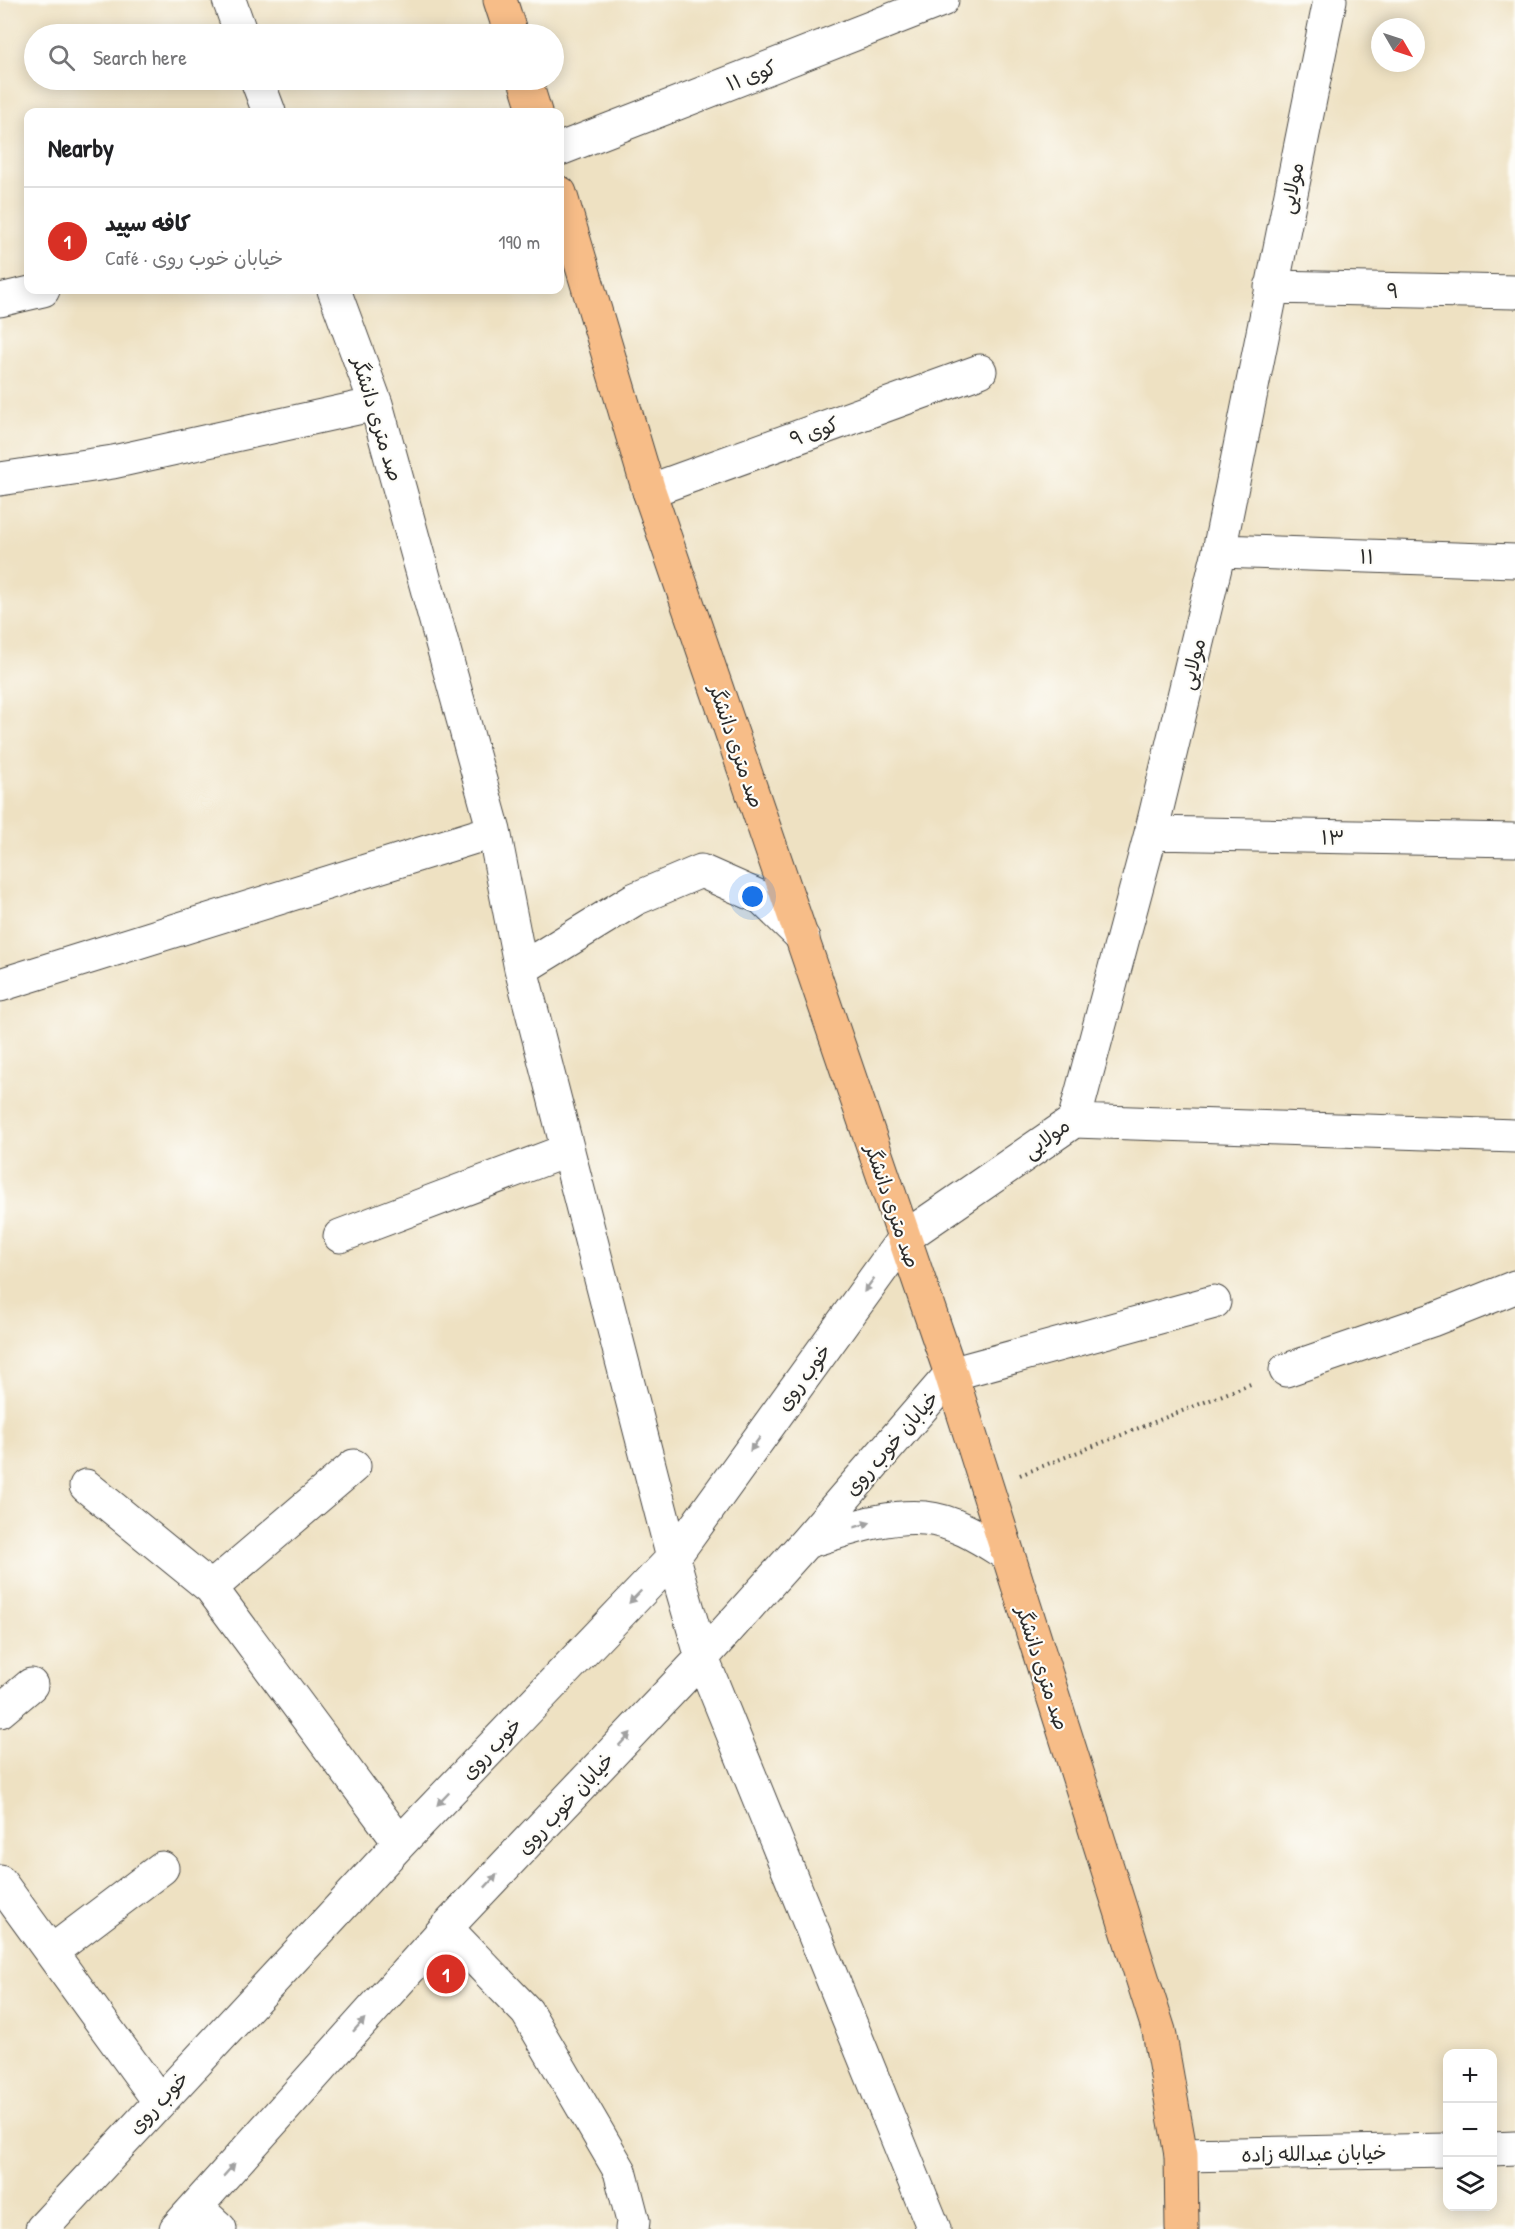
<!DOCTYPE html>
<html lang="en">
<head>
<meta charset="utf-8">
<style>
	body { margin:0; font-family:"Patrick Hand","Playpen Sans Arabic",sans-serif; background:#f2f2f2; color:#202124 }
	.controls { position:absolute; right:18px; bottom:18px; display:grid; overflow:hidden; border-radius:12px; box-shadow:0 3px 15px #0003 }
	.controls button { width:54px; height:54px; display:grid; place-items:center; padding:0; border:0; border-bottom:2px solid #e0e0e0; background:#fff; color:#202124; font:30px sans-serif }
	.compass { position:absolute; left:1371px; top:18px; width:54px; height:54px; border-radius:50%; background:#fff; box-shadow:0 3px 15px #0003; rotate:129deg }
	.you { position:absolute; left:753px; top:897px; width:21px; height:21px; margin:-15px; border:4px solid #fff; border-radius:50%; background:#1a73e8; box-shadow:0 0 0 9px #1a73e833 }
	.badge { display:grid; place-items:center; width:39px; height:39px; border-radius:50%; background:#d93025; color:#fff; font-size:20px; font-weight:700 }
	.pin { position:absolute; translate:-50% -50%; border:3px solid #fff; box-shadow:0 2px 6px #0006 }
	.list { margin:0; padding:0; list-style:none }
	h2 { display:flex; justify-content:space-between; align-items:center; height:78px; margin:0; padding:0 24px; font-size:26px }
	h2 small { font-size:20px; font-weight:400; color:#757577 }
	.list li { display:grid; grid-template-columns:39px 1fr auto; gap:18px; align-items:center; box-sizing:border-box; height:108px; padding:0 24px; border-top:2px solid #e0e0e0 }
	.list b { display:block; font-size:22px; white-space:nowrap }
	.list p { margin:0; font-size:20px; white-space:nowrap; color:#757577 }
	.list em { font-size:20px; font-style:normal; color:#757577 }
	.icon { flex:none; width:33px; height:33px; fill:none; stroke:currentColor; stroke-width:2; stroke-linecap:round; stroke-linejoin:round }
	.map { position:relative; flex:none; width:1515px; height:2229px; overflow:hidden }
	.search { position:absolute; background:#fff; box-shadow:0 3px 15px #0003; left:24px; top:24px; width:540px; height:66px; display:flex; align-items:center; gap:15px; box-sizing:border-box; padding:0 21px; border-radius:33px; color:#757577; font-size:22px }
	.panel { position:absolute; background:#fff; box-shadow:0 3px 15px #0003; left:24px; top:108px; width:540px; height:186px; border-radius:12px }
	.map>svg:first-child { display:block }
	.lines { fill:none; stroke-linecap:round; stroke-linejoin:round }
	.minor-casing { stroke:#484642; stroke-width:35 }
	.major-casing { stroke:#484642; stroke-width:35 }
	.path { stroke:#484642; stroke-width:4; stroke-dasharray:1.5 4.5; stroke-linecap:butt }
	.minor { stroke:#fff; stroke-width:33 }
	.major { stroke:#f7bd88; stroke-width:33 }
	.oneway { fill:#a0a0a0 }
	.labels { text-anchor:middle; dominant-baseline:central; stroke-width:4.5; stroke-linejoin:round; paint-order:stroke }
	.street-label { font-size:20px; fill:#2b2b2b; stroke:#fdfcf7 }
</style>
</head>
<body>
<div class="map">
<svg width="1515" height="2229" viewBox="0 0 1515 2229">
	<rect width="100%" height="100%" fill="#fdfcf7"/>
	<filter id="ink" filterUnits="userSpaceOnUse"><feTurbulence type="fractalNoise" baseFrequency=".0167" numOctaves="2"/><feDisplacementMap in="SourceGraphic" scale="12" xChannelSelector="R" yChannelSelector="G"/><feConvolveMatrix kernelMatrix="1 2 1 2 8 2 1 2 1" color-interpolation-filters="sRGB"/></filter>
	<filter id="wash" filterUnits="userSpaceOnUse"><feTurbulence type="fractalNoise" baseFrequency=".008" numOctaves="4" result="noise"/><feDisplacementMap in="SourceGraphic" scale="24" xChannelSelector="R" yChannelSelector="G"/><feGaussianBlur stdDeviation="1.35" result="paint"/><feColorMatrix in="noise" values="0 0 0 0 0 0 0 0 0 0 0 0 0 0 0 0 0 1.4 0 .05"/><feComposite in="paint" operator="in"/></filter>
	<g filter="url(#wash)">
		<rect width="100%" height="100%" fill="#eee1c2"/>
	</g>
	<g filter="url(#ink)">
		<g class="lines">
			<defs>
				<path id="minor" d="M229,0l12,34
					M257,80l12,32
					M560,149l382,-149
					M1271,287l244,5
					M334,290l42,114 118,427 27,138
					M0,300l43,-10
					M0,479l113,-17 263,-58
					M649,491l331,-120
					M1219,551l296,10
					M1151,833l364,7
					M803,938l-41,-40 -61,-27 -66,28 -114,70 152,589 29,100 232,571
					M0,985l494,-154
					M1074,1121l441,15
					M340,1236l228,-86
					M1286,1370l146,-50 83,-33
					M86,1486l125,102 189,255
					M806,1542c36,-11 81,-28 119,-24 30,3 57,21 81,36
					M211,1588l143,-122
					M0,1711l31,-26
					M0,1882l159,219
					M446,1928l81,84 93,159 13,50 -1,8
					M51,1952l111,-84
					M1492,2149l23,-1
					M1181,2155l267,-5
					M196,2207l24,22
					M42,2229l358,-386 273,-285 231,-320 170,-117 77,-288 68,-282 111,-551
					M176,2229l270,-301 256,-270 104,-116 145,-168 263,-72"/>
				<path id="major" d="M500,0l11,34
					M525,80l10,32
					M560,193l89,298 302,883 208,657 22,124 1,74"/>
			</defs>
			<use href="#minor" class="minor-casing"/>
			<use href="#major" class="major-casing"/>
			<path class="path" d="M1020,1475l233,-92"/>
			<use href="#minor" class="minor"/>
			<use href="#major" class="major"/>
		</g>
		<defs><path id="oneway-solid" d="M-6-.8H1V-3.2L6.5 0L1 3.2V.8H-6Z" transform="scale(1.5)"/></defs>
		<g class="oneway">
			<use href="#oneway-solid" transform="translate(869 1285) rotate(126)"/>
			<use href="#oneway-solid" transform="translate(755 1444) rotate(126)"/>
			<use href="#oneway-solid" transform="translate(862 1525) rotate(-17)"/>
			<use href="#oneway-solid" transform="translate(635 1597) rotate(134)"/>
			<use href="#oneway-solid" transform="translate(625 1739) rotate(-47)"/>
			<use href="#oneway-solid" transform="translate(443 1799) rotate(134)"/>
			<use href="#oneway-solid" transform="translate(491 1881) rotate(-47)"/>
			<use href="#oneway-solid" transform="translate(359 2025) rotate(-48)"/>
			<use href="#oneway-solid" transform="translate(229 2170) rotate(-48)"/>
		</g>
	</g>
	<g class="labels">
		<g class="street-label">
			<text transform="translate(751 75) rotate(-21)">کوی ۱۱</text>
			<text transform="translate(1291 188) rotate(-78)">مولایی</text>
			<text transform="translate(1393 290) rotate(1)">۹</text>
			<text transform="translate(378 419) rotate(73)">صد متری دانشگر</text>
			<text transform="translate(814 431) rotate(-20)">کوی ۹</text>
			<text transform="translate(1367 556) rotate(2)">۱۱</text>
			<text transform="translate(1192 664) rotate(-76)">مولایی</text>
			<text transform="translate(737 746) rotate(71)">صد متری دانشگر</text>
			<text transform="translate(1333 837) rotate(1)">۱۳</text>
			<text transform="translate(1046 1138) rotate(-37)">مولایی</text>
			<text transform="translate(893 1206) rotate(71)">صد متری دانشگر</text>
			<text transform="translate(803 1377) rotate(-54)">خوب روی</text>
			<text transform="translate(891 1443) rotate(-49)">خیابان خوب روی</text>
			<text transform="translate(1043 1668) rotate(72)">صد متری دانشگر</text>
			<text transform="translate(491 1748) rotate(-46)">خوب روی</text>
			<text transform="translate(565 1803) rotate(-47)">خیابان خوب روی</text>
			<text transform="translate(158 2102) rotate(-47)">خوب روی</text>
			<text transform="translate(1314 2153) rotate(-1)">خیابان عبدالله زاده</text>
		</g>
	</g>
</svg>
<div class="controls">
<button>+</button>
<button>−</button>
<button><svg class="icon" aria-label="layers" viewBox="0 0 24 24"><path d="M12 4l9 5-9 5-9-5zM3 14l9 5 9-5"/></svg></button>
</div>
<svg class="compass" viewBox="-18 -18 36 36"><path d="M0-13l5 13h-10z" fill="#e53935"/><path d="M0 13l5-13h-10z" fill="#757577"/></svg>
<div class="you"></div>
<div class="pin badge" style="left:446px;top:1974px">1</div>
<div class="search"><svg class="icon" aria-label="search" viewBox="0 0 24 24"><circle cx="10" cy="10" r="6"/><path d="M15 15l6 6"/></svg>Search here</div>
<section class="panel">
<h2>Nearby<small></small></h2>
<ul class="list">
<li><span class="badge">1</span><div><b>کافه سپید</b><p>Café · خیابان خوب روی</p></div><em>190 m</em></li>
</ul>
</section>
</div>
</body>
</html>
